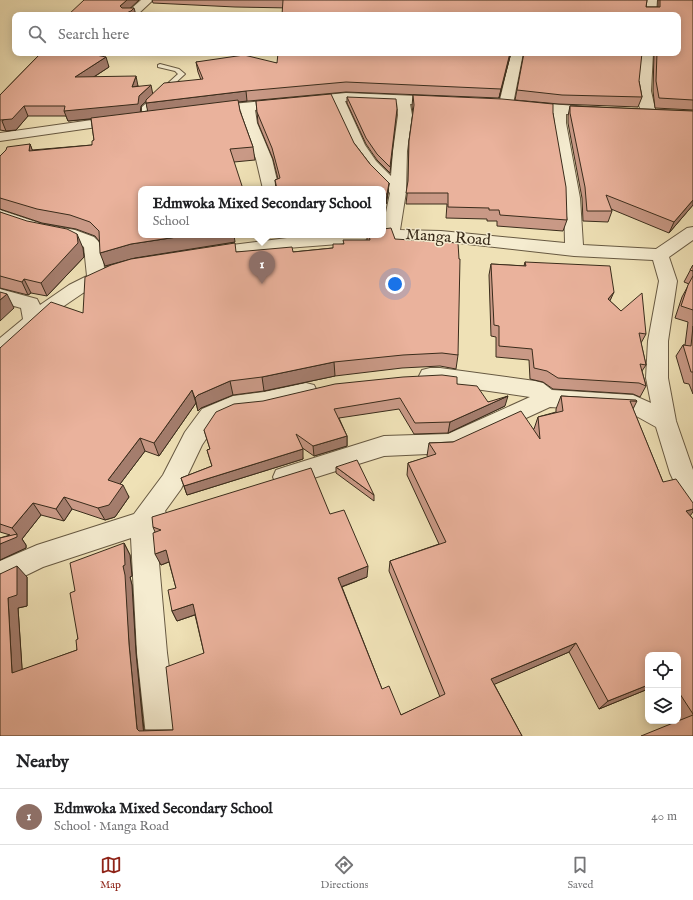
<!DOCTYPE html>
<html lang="en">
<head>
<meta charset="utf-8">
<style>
	body { margin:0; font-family:"IM FELL English",serif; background:#f2f2f2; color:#202124 }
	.controls { position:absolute; right:12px; bottom:12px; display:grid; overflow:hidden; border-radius:8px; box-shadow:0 2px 10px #0003 }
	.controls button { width:36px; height:36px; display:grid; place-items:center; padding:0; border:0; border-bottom:1px solid #e0e0e0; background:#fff; color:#202124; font:20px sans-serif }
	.you { position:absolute; left:395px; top:284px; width:14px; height:14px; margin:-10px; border:3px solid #fff; border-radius:50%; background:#1a73e8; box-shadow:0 0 0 6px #1a73e833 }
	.badge { display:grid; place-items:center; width:26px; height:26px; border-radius:50%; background:#8f2418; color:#fff; font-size:13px; font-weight:700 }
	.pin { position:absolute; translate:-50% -33px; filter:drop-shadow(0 1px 2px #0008) }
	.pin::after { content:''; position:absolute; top:21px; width:14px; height:12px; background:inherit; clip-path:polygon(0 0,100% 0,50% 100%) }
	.popup { position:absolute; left:138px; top:186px; width:248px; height:52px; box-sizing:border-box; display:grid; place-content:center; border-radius:8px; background:#fff; filter:drop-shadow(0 1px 3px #0005); font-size:13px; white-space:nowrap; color:#757577 }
	.popup b { font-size:15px; color:#202124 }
	.popup::after { content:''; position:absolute; left:50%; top:100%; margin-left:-8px; border:8px solid transparent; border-top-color:#fff }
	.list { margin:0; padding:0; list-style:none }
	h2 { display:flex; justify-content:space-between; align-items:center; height:52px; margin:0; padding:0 16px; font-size:17px }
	h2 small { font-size:13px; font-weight:400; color:#757577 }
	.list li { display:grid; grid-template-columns:26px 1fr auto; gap:12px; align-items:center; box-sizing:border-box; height:56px; padding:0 16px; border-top:1px solid #e0e0e0 }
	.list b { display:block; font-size:15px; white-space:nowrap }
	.list p { margin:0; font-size:13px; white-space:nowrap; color:#757577 }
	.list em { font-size:13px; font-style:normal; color:#757577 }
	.icon { flex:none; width:22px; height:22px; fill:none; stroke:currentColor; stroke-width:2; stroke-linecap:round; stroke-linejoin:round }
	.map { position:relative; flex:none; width:693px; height:736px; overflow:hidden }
	.search { position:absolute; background:#fff; box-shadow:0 2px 10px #0003; left:12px; right:12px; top:12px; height:44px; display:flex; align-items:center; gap:10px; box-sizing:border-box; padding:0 14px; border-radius:8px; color:#757577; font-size:15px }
	.sheet { height:108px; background:#fff }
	nav { display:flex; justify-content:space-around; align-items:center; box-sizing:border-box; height:56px; border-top:1px solid #e0e0e0; background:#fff; font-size:11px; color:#757577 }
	nav a { display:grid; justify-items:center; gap:2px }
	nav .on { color:#8f2418 }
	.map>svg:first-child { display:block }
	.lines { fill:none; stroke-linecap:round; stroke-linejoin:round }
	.lane-casing { stroke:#675942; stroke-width:2 }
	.street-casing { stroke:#675942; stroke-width:2 }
	.lane { fill:#f5ecd0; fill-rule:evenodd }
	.street { fill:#f5ecd0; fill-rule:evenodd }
	.wall { fill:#c99986; stroke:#3a2c1b; fill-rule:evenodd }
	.shaded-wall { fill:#a47d6d; stroke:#3a2c1b }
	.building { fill:#eab29c; stroke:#3a2c1b }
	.labels { text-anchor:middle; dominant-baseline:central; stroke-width:3; stroke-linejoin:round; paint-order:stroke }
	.street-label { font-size:16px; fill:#3a2c1b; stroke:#f5ecd0 }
</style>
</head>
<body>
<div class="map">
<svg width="693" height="736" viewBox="0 0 693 736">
	<rect width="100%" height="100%" fill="#efe1b6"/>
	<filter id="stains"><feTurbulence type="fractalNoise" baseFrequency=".005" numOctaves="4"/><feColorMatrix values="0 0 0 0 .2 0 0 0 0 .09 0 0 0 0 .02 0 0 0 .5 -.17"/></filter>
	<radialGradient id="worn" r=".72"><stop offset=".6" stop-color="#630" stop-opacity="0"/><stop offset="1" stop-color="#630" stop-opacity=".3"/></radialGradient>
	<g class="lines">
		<defs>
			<path id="lane" d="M160,64l19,5 6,5 -38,35v9l-5,1v-12l36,-33 -3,-3 -17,-4v-2z"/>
			<path id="street" d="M141,0h12l-16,15h-13z
				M647,0h10l-1,15h-12z
				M511,53h12l-10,51 -2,3h-10l-2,-3z
				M641,53h12l-2,38 5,22 -2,3 -5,1 -5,-1c-12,-18 -6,-43 -3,-63z
				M346,93l95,4 5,1 2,3 -2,3 -5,1 -31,-1 2,11 -5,36 -1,41 -6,38 41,1 124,12 -1,-45 -12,-75v-10l-33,-4 -2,-3 2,-3 5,-1 78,6 2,3 -2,3 -5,1 -31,-1v9l14,75 3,47 73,4 31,-21 6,-1v13l-24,17 8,24 -9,60v37l8,43 17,49v36l-9,-3 -14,-30 -14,-46 -27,-15 -79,-5 -100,46 -66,3 -99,31 -9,-3 -3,-7 3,-7 9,-3 99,-31 64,-2 82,-37 -90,-13h-10l-8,-2 -3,-6 3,-6 8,-2h10l95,13 8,2 9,7 81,5 18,8 -5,-25 2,-37 11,-60 -6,-21 -79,-4 -133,-15 -51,-1 -103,8 -79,12 -6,-2 -3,-4 3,-4 6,-2 79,-10 33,-3h63v-8l7,-34 -19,-20 -16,-21 -23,-50 -77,8 2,13 15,36 7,30h-16l-7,-30 -13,-36 -2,-12 -30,3 -5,-1 -2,-3 2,-3 5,-1zM345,101l52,2 1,12 -5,36 -2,25 -15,-15 -11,-16z
				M120,116l5,1 2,3 -2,3 -125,18v-8z
				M0,210l42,14 33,6 19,7 8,8 2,23 7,-2 6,2 3,4 -3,4 -34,17 -22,15 -54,47 -7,3v-20l23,-19 -2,-11 -21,-6v-13l37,10 3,6 29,-20 18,-9 -3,-29c-14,-11 -34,-9 -51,-14 -11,-4 -22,-9 -33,-12z
				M306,383l8,2 3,6 -3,6 -50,13 -28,3 -18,8 -16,24 -21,44 -16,22 4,7 -4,8 -9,3 11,124 11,83h-32l-9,-83 -6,-115 -88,29 -43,21v-27l37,-16 97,-31 29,-39 22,-43 17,-23 31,-13 31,-4z"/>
		</defs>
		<use href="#lane" class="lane-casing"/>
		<use href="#street" class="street-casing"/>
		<use href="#lane" class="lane"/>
		<use href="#street" class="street"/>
	</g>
	<path class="wall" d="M152,0h495l-1,7h12v-7h35v110l-38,-2 -2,-17 1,-38h24v-38l-443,-8 -82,-4z
		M41,53h59l-1,3 10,11 -15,10 44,9 15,8 48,-14 -3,-8 -2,-10 81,1 234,-10 -12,45 -153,-6 -108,10 2,9 13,36 2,13 -21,2 -93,27 94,53 -100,16 -30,8 -6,-25 -4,-5 -19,-7 -34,-6 -42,-14v-53l30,-12 2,6 60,-5 2,-5 -3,-21 -23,2 -2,-5h-38l-12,14 -10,1 -6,-1v-35zM146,101l2,10 -7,1v-6z
		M524,53l115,28 3,16 -4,10 -79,-3 -44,-4z
		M413,95l140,18 14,107 -4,11 -66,-5v-5h-10v-2l-41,-1 1,-14h-41l2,-18 1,-45 4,-28 -1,-7z
		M347,97l50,12 -7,64 -13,-13 -11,-16 -19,-41z
		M256,101l98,42 16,21 19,19 -1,10 -2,11h-3v-15h-107l-1,-9 3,-1 -5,-20 -15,-36z
		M570,106l123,5v94l-24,28 -58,-24 1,2 -4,11 -25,-1 -1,-23 -14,-75v-7z
		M0,212l83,36 1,9 -37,39 -16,-3 -3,2 -28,-7z
		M367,235h16l12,4 63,116 -2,14 -16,-3 -38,2 -67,8 -71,15 -31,4 -32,13 -3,3 -2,-8 -37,53 -14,-5 -25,33 9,13 -14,20 -10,3 -33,-11 -8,12 -23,-6 -19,24 4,6v3l-26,12v-22l10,-3 -10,-3v-184l83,-35 153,-61h57l40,-4 10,-4 24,-4z
		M525,262l85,39 36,33 -5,9 5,22 -4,6 4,15 -6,11 -7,-3 -80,-5 -10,-7 -13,-3 -1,-19 -33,-3v-20l-5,-1 -2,-61 2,-11 33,2z
		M693,265v129l-4,-10 -5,-1 -8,-27 7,-11h2l3,-23 -13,-4 7,-21 7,-13 -5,-2z
		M457,384l31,18 17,4 -57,27 -34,1 -15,-25 -60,9 8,18v10l-33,10 -13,-9 2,12 -116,36 -6,-17 31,-12 -5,-16 3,-1 -6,-19z
		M561,396l76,5 -4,8 30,73 30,37v217l-15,-20v-61h-30v34l-49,20 -30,-57 -75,32 28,52h-522v-162l27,3v29l-9,2 4,62 55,-20 1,-11 -3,-48 49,-48 6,12 2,21 -2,1 2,8 4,68 8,77h29l31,-77 -9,-38 -18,6 -5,-10 4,-23 -7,-26 -8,3 -6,-33 -2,-5 177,-13 37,63 -25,10 40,102 19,26 39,-18 -51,-126 1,-10 49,-17 -32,-69 1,-12 20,-6 -1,-1 2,-13 24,-1 81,-13 4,-12 18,-5v-3z
		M336,467l38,28v6l-38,-28z"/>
	<path class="shaded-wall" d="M127,0h12l-16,15 11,-7 2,7h-14l-2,-9z
		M92,53h8l-6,10 -3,-9z
		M510,53h1l-12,45 2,-9z
		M106,57l3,10 -31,20 -3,-10z
		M136,76l2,10 -6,1z
		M151,85l2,10 -12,11 -1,8 -72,7 -4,-10 75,-15z
		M246,91l1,10 -99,12 -2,-10z
		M24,106l4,10 -12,14 -10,1 -4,-10z
		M30,144l5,13 -6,-6z
		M389,183l-1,10 -2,11 1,-10z
		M693,200v5l-24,28 5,-11z
		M77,234l6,14 1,9 -37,39 -6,-13z
		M190,235h44l1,7 -100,16 -30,8 -5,-13 31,-9z
		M24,279l7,14 -3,2 -6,-13z
		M614,292l-5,11 -1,-4z
		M7,294l7,14 -14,13v-21z
		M334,362l1,14 -71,15 -2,-14z
		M230,381l3,14 -32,13 -3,3 -3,-13 3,-3z
		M192,390l4,13 -37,53 -5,-13z
		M508,396l-3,10 -57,27 2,-11z
		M347,436v10l-33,10 -1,-10z
		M140,438l5,13 -31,41 -6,-12z
		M303,449v10l-116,36 -3,-9z
		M123,485l6,12 -14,20 -10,3 -7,-12z
		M64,497l8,12 -8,12 -8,-12z
		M33,503l8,12 -19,24 4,6v3l-26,12v-16l17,-10 -5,-6z
		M693,509v3l-6,8 -1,-9z
		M124,543l6,12 2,21 -2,1 2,8 4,68 8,83 -7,-7 -8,-85 -6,-78z
		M166,550l5,11 -10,4 -6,-11z
		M17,566l10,11v29l-9,2 5,74 -11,-9 -4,-75z
		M368,566l-1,11 -29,11v-10z
		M193,604l4,10 -20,7 -5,-10z
		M576,643l-7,9 -83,36 5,-9z
		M648,685v4l-49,20 9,-8z"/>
	<path class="building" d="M84,0h43l-7,6 2,2h12l-3,3 -9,4h-54z
		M283,0h364l-1,7h14v-7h33v100l-34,-2 -3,-17 1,-28h21v-38h-396z
		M41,53h51l-1,1 15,3 -31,20 61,-1 -4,11 19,-2 -12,11 -1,8 -74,7 1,-5h-41l-12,13 -12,1v-25z
		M278,53h232l-9,36 -155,-7 -100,9 -100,12v-3l18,-17 39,-4 -7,-17 48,-7 33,8z
		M524,53h118l-3,28 3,16 -80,-2 -45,-5z
		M331,94l23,49 16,21 19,19 -2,11h-4v-5h-106l-2,-9 5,-2 -8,-30 -15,-36 -1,-11z
		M413,95l89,4 51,5v9l13,74 1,33 -67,-5 -1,-5h-10v-2l-41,-1v-14h-42l2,-12 1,-40 5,-36z
		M347,97l49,2 1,10 -7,58 -13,-13 -11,-16z
		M238,100l2,11 13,36 -23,2 13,40h-102v46h49l-59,9 -31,9 -1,-22 -9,-9 -20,-7 -33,-6 -37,-11v-42l6,-6 1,-3 23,-3 -1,7 63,-6v-4l2,-1 -3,-22z
		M570,106l123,5v89l-19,22 -68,-27 6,16h-25l-2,-24 -15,-74z
		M0,212l27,9 40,8 10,5 1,9 -37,40 -17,-4 -2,3 -22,-6z
		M391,228l4,11 63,4 1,16h1l-2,96 -16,-2 -39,2 -69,7 -72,15 -32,4 -32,14 -3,3 -3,-8 -38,53 -14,-5 -32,42 15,5 -14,20 -11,3 -34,-11 -8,12 -23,-6 -21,25 -12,-4v-176l51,-46 32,11 2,-36 26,-12 20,-6 104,-16 1,9 56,-5 1,5 40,-4v-4h11l-1,-4h27l-1,-5h14v-6z
		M525,262l85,4 4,26 -6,7 13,12 21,-18 4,41 -7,-1 7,32 -6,-1 6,22 -7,-3 -81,-5 -11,-7 -13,-3 -2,-19 -33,-3v-20l-5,-1 -3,-61 35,2z
		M693,265v6l-3,-1z
		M693,276v34l-12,-4 7,-21z
		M0,292l7,2 -7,6z
		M693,326v46h-2l-8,-27 8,1z
		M442,375l15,2v7l20,2 11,16 20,-6 -58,26 -35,1 -15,-25 -66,11 13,27 -34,10 -17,-12 7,15 -119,37 -3,-8 31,-12 -5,-16 3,-1 -6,-19 12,-18 18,-8 29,-3 72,-17 68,-7z
		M561,396l75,4 1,1h-7l33,81 13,-3 17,24v6l-7,2 7,8v195l-15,-23v-36h-30v30l-40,16 -32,-58 -85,36 31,57h-522v-162l17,-8v29l-9,3 4,75 65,-23 -1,-10 2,-1 -8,-46 5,-2 -5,-28 54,-20 1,22 -2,1 2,9 4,69 8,85 2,2 34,-1 -7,-63 38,-14 -11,-49 -21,7 -4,-21 8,-2 -10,-38 -11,4 -2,-21 8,-3 -8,-3 -1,-10 159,-49 19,46 14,-4 24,56 -30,12 44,111 7,-3 12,29 44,-21 -55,-133 56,-19 -38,-79 28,-9 -7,-11 24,-1 68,-31 19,28 -2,-22 25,-6z
		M357,460l17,35 -38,-28z
		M17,534v3l-17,7v-6z
		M693,715v21h-52l37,-15z"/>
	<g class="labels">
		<g class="street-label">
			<text transform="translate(448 238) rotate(4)">Manga Road</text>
		</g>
	</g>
	<rect width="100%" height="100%" filter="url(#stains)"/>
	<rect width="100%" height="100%" fill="url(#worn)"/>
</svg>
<div class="controls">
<button><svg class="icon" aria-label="locate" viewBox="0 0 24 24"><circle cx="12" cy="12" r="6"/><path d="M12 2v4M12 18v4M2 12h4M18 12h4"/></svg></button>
<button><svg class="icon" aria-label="layers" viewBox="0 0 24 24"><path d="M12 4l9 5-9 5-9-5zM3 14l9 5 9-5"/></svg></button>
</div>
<div class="you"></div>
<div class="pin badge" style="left:262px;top:284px;background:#8d6e63">1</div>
<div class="popup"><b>Edmwoka Mixed Secondary School</b>School</div>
<div class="search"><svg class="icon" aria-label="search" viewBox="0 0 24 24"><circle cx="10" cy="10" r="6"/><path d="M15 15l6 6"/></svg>Search here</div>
</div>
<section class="sheet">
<h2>Nearby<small></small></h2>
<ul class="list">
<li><span class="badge" style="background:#8d6e63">1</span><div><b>Edmwoka Mixed Secondary School</b><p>School · Manga Road</p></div><em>40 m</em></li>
</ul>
</section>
<nav>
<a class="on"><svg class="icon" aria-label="map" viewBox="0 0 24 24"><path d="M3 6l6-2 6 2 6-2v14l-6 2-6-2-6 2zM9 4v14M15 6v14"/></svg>Map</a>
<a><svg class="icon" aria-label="directions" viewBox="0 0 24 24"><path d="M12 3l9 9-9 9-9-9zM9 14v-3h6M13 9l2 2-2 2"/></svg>Directions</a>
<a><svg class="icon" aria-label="saved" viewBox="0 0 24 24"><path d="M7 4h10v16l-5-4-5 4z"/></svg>Saved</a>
</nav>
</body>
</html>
